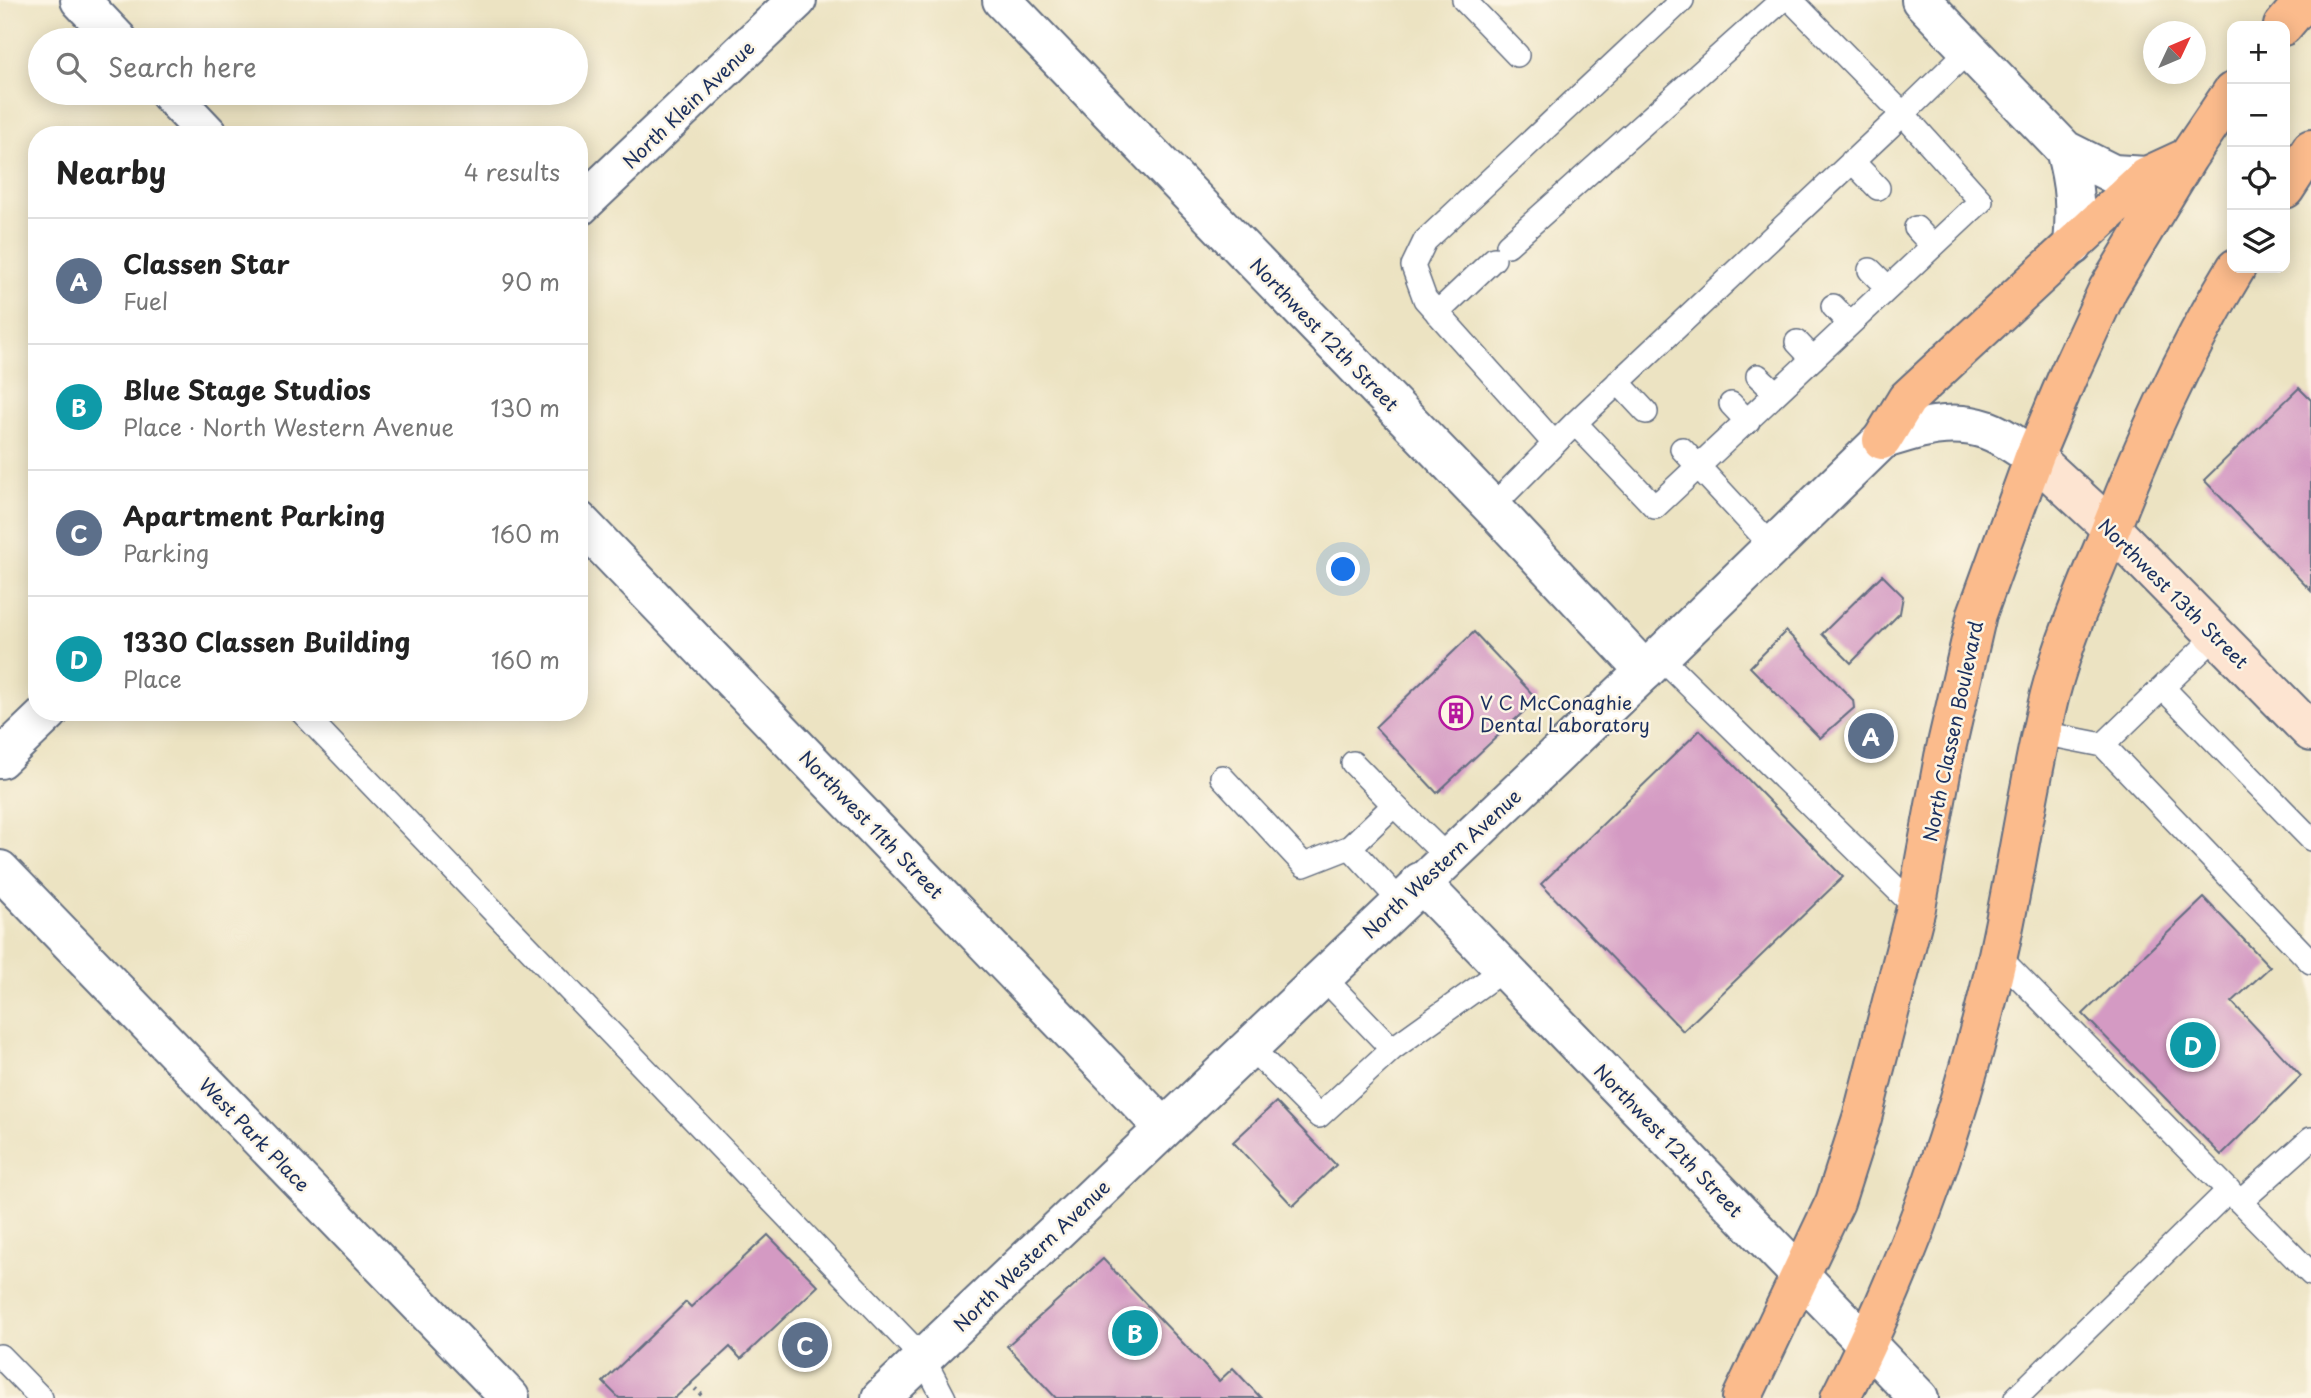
<!DOCTYPE html>
<html lang="en">
<head>
<meta charset="utf-8">
<style>
	body { margin:0; font-family:"Playpen Sans",sans-serif; background:#f6f6f6; color:#222 }
	.controls { position:absolute; right:21px; top:21px; display:grid; overflow:hidden; border-radius:14px; box-shadow:0 4px 18px #0003 }
	.controls button { width:63px; height:63px; display:grid; place-items:center; padding:0; border:0; border-bottom:2px solid #e0e0e0; background:#fff; color:#222; font:35px sans-serif }
	.compass { position:absolute; left:2143px; top:21px; width:63px; height:63px; border-radius:50%; background:#fff; box-shadow:0 4px 18px #0003; rotate:46deg }
	.you { position:absolute; left:1344px; top:570px; width:24px; height:24px; margin:-18px; border:5px solid #fff; border-radius:50%; background:#1a73e8; box-shadow:0 0 0 10px #1a73e833 }
	.badge { display:grid; place-items:center; width:46px; height:46px; border-radius:50%; background:#1a73e8; color:#fff; font-size:23px; font-weight:700 }
	.pin { position:absolute; translate:-50% -50%; border:4px solid #fff; box-shadow:0 2px 7px #0006 }
	.list { margin:0; padding:0; list-style:none }
	h2 { display:flex; justify-content:space-between; align-items:center; height:91px; margin:0; padding:0 28px; font-size:30px }
	h2 small { font-size:23px; font-weight:400; color:#767676 }
	.list li { display:grid; grid-template-columns:46px 1fr auto; gap:21px; align-items:center; box-sizing:border-box; height:126px; padding:0 28px; border-top:2px solid #e0e0e0 }
	.list b { display:block; font-size:26px; white-space:nowrap }
	.list p { margin:0; font-size:23px; white-space:nowrap; color:#767676 }
	.list em { font-size:23px; font-style:normal; color:#767676 }
	.icon { flex:none; width:38px; height:38px; fill:none; stroke:currentColor; stroke-width:2; stroke-linecap:round; stroke-linejoin:round }
	.map { position:relative; flex:none; width:2311px; height:1398px; overflow:hidden }
	.search { position:absolute; background:#fff; box-shadow:0 4px 18px #0003; left:28px; top:28px; width:560px; height:77px; display:flex; align-items:center; gap:18px; box-sizing:border-box; padding:0 24px; border-radius:38px; color:#767676; font-size:26px }
	.panel { position:absolute; background:#fff; box-shadow:0 4px 18px #0003; left:28px; top:126px; width:560px; height:595px; border-radius:28px }
	.map>svg:first-child { display:block }
	.building { fill:#d49ac3 }
	.lines { fill:none; stroke-linecap:round; stroke-linejoin:round }
	.service-casing { stroke:#646e81; stroke-width:26 }
	.minor-casing { stroke:#646e81; stroke-width:42 }
	.tertiary-casing { stroke:#646e81; stroke-width:42 }
	.secondary-casing { stroke:#646e81; stroke-width:42 }
	.primary-casing { stroke:#646e81; stroke-width:42 }
	.path { stroke:#646e81; stroke-width:4.5; stroke-dasharray:2 5; stroke-linecap:butt }
	.service { stroke:#fff; stroke-width:23 }
	.minor { stroke:#fff; stroke-width:38 }
	.tertiary { stroke:#fff; stroke-width:38 }
	.secondary { stroke:#fde4d1; stroke-width:38 }
	.primary { stroke:#fbbb8c; stroke-width:38 }
	.labels { text-anchor:middle; dominant-baseline:central; stroke-width:5; stroke-linejoin:round; paint-order:stroke }
	.street-label { font-size:19px; fill:#1b2f5e; stroke:#fcf5e5 }
	.poi-label { font-size:19px; fill:#1b2f5e; stroke:#fcf5e5; text-anchor:start }
</style>
</head>
<body>
<div class="map">
<svg width="2311" height="1398" viewBox="0 0 2311 1398">
	<rect width="100%" height="100%" fill="#fcf5e5"/>
	<filter id="ink" filterUnits="userSpaceOnUse"><feTurbulence type="fractalNoise" baseFrequency=".0143" numOctaves="2"/><feDisplacementMap in="SourceGraphic" scale="14" xChannelSelector="R" yChannelSelector="G"/><feConvolveMatrix kernelMatrix="1 2 1 2 8 2 1 2 1" color-interpolation-filters="sRGB"/></filter>
	<filter id="wash" filterUnits="userSpaceOnUse"><feTurbulence type="fractalNoise" baseFrequency=".00686" numOctaves="4" result="noise"/><feDisplacementMap in="SourceGraphic" scale="28" xChannelSelector="R" yChannelSelector="G"/><feGaussianBlur stdDeviation="1.57" result="paint"/><feColorMatrix in="noise" values="0 0 0 0 0 0 0 0 0 0 0 0 0 0 0 0 0 1.4 0 .05"/><feComposite in="paint" operator="in"/></filter>
	<g filter="url(#wash)">
		<rect width="100%" height="100%" fill="#ece3c2"/>
		<g id="blocks">
			<path class="building" d="M2299,388l12,12v191l-107,-111z
				M1882,575l21,21 -3,17 -49,50 -29,-29z
				M1786,631l67,69 1,8 -34,30 -70,-71z
				M1474,632l63,67 -100,94 -62,-66z
				M1700,730l143,147 -160,154 -142,-147z
				M2204,898l66,69 -38,35 69,74 -80,79 -138,-141z
				M1276,1102l60,63 -43,41 -60,-64z
				M768,1235l50,51 -77,73 -11,-12 -55,51h-56l-16,-16 83,-80 5,5z
				M1103,1259l116,122 14,-13 28,30h-205l-49,-52z"/>
		</g>
	</g>
	<g filter="url(#ink)">
		<use href="#blocks" fill-opacity="0" stroke="#646e81" stroke-width="2"/>
		<g class="lines">
			<defs>
				<path id="service" d="M1464,0l53,55
					M1852,161l26,27
					M1916,228l17,18
					M1508,245l274,-245
					M1870,270l18,18
					M1833,306l17,18
					M1437,313l57,-54
					M1797,342l16,17
					M1758,376l18,17
					M1618,382l28,30
					M1731,404l17,18
					M1575,423l328,-309 -112,-114
					M1554,443l-129,-144 -12,-33 12,-25 257,-241
					M1682,449l90,97
					M1492,507l83,-84 80,84 326,-306 -78,-87 66,-64
					M1659,656l257,252
					M2163,688l148,151
					M302,712l621,646 21,40
					M2042,733l61,12 113,-109
					M2103,745l208,217
					M1353,763l41,42
					M1222,777l82,88 46,-18 50,54
					M1350,847l44,-42 53,52
					M1997,955l314,319
					M1322,976l70,73
					M1249,1046l70,70 73,-67 112,-80
					M2240,1202l71,-63
					M0,1356l41,42
					M2016,1398l213,-208"/>
				<path id="minor" d="M80,0l38,40
					M1002,0l490,507 153,164
					M1921,0l144,150 48,24 34,2
					M169,93l40,42
					M2065,150c10,35 11,61 8,96
					M579,207l218,-207
					M579,521l585,607
					M0,759l49,-47
					M0,870l510,528
					M1420,882l499,516"/>
				<path id="tertiary" d="M881,1398l764,-727 237,-231c34,-11 69,-23 105,-10 17,6 32,18 47,27"/>
				<path id="secondary" d="M2034,457l77,71 200,204"/>
				<path id="primary" d="M2283,26l22,-26
					M2285,189l26,-40
					M1882,440l25,-41 57,-53 183,-170 39,-18
					M1742,1398l93,-196 27,-84 54,-210 28,-151 33,-143 57,-157 34,-81 40,-87 80,-132 44,-65
					M1840,1398c73,-143 122,-287 158,-443 19,-87 31,-175 52,-261 13,-50 34,-100 54,-148 37,-96 78,-190 132,-278"/>
			</defs>
			<use href="#service" class="service-casing"/>
			<use href="#minor" class="minor-casing"/>
			<use href="#tertiary" class="tertiary-casing"/>
			<use href="#secondary" class="secondary-casing"/>
			<use href="#primary" class="primary-casing"/>
			<path class="path" d="M690,1384l15,14"/>
			<use href="#service" class="service"/>
			<use href="#minor" class="minor"/>
			<use href="#tertiary" class="tertiary"/>
			<use href="#secondary" class="secondary"/>
			<use href="#primary" class="primary"/>
		</g>
	</g>
	<defs>
		<symbol id="building-ring" viewBox="-11 -11 22 22"><circle r="9.5" fill="#fcf5e5" stroke="#b5179e" stroke-width="1.5"/><path d="M-4-6H4V6H1V3H-1V6H-4ZM-2.5-4.3h1.7v1.8h-1.7ZM.8-4.3h1.7v1.8H.8ZM-2.5-1h1.7V.8h-1.7ZM.8-1h1.7V.8H.8Z" fill="#b5179e"/></symbol>
	</defs>
	<g fill-rule="evenodd">
		<use href="#building-ring" x="1437" y="694" width="38" height="38"/>
	</g>
	<g class="labels">
		<g class="street-label">
			<text transform="translate(688 104) rotate(-44)">North Klein Avenue</text>
			<text transform="translate(1325 334) rotate(46)">Northwest 12th Street</text>
			<text transform="translate(2174 593) rotate(45)">Northwest 13th Street</text>
			<text transform="translate(1952 731) rotate(-78)">North Classen Boulevard</text>
			<text transform="translate(872 824) rotate(46)">Northwest 11th Street</text>
			<text transform="translate(1441 863) rotate(-43)">North Western Avenue</text>
			<text transform="translate(255 1134) rotate(46)">West Park Place</text>
			<text transform="translate(1669 1140) rotate(46)">Northwest 12th Street</text>
			<text transform="translate(1031 1255) rotate(-44)">North Western Avenue</text>
		</g>
		<g class="poi-label">
			<text x="1480" y="702">V C McConaghie<tspan x="1480" dy="22">Dental Laboratory</tspan></text>
		</g>
	</g>
</svg>
<div class="controls">
<button>+</button>
<button>−</button>
<button><svg class="icon" aria-label="locate" viewBox="0 0 24 24"><circle cx="12" cy="12" r="6"/><path d="M12 2v4M12 18v4M2 12h4M18 12h4"/></svg></button>
<button><svg class="icon" aria-label="layers" viewBox="0 0 24 24"><path d="M12 4l9 5-9 5-9-5zM3 14l9 5 9-5"/></svg></button>
</div>
<svg class="compass" viewBox="-18 -18 36 36"><path d="M0-13l5 13h-10z" fill="#e53935"/><path d="M0 13l5-13h-10z" fill="#767676"/></svg>
<div class="you"></div>
<div class="pin badge" style="left:1871px;top:736px;background:#5c6f8a">A</div>
<div class="pin badge" style="left:1135px;top:1333px;background:#0f9aa8">B</div>
<div class="pin badge" style="left:805px;top:1345px;background:#5c6f8a">C</div>
<div class="pin badge" style="left:2193px;top:1045px;background:#0f9aa8">D</div>
<div class="search"><svg class="icon" aria-label="search" viewBox="0 0 24 24"><circle cx="10" cy="10" r="6"/><path d="M15 15l6 6"/></svg>Search here</div>
<section class="panel">
<h2>Nearby<small>4 results</small></h2>
<ul class="list">
<li><span class="badge" style="background:#5c6f8a">A</span><div><b>Classen Star</b><p>Fuel</p></div><em>90 m</em></li>
<li><span class="badge" style="background:#0f9aa8">B</span><div><b>Blue Stage Studios</b><p>Place · North Western Avenue</p></div><em>130 m</em></li>
<li><span class="badge" style="background:#5c6f8a">C</span><div><b>Apartment Parking</b><p>Parking</p></div><em>160 m</em></li>
<li><span class="badge" style="background:#0f9aa8">D</span><div><b>1330 Classen Building</b><p>Place</p></div><em>160 m</em></li>
</ul>
</section>
</div>
</body>
</html>
